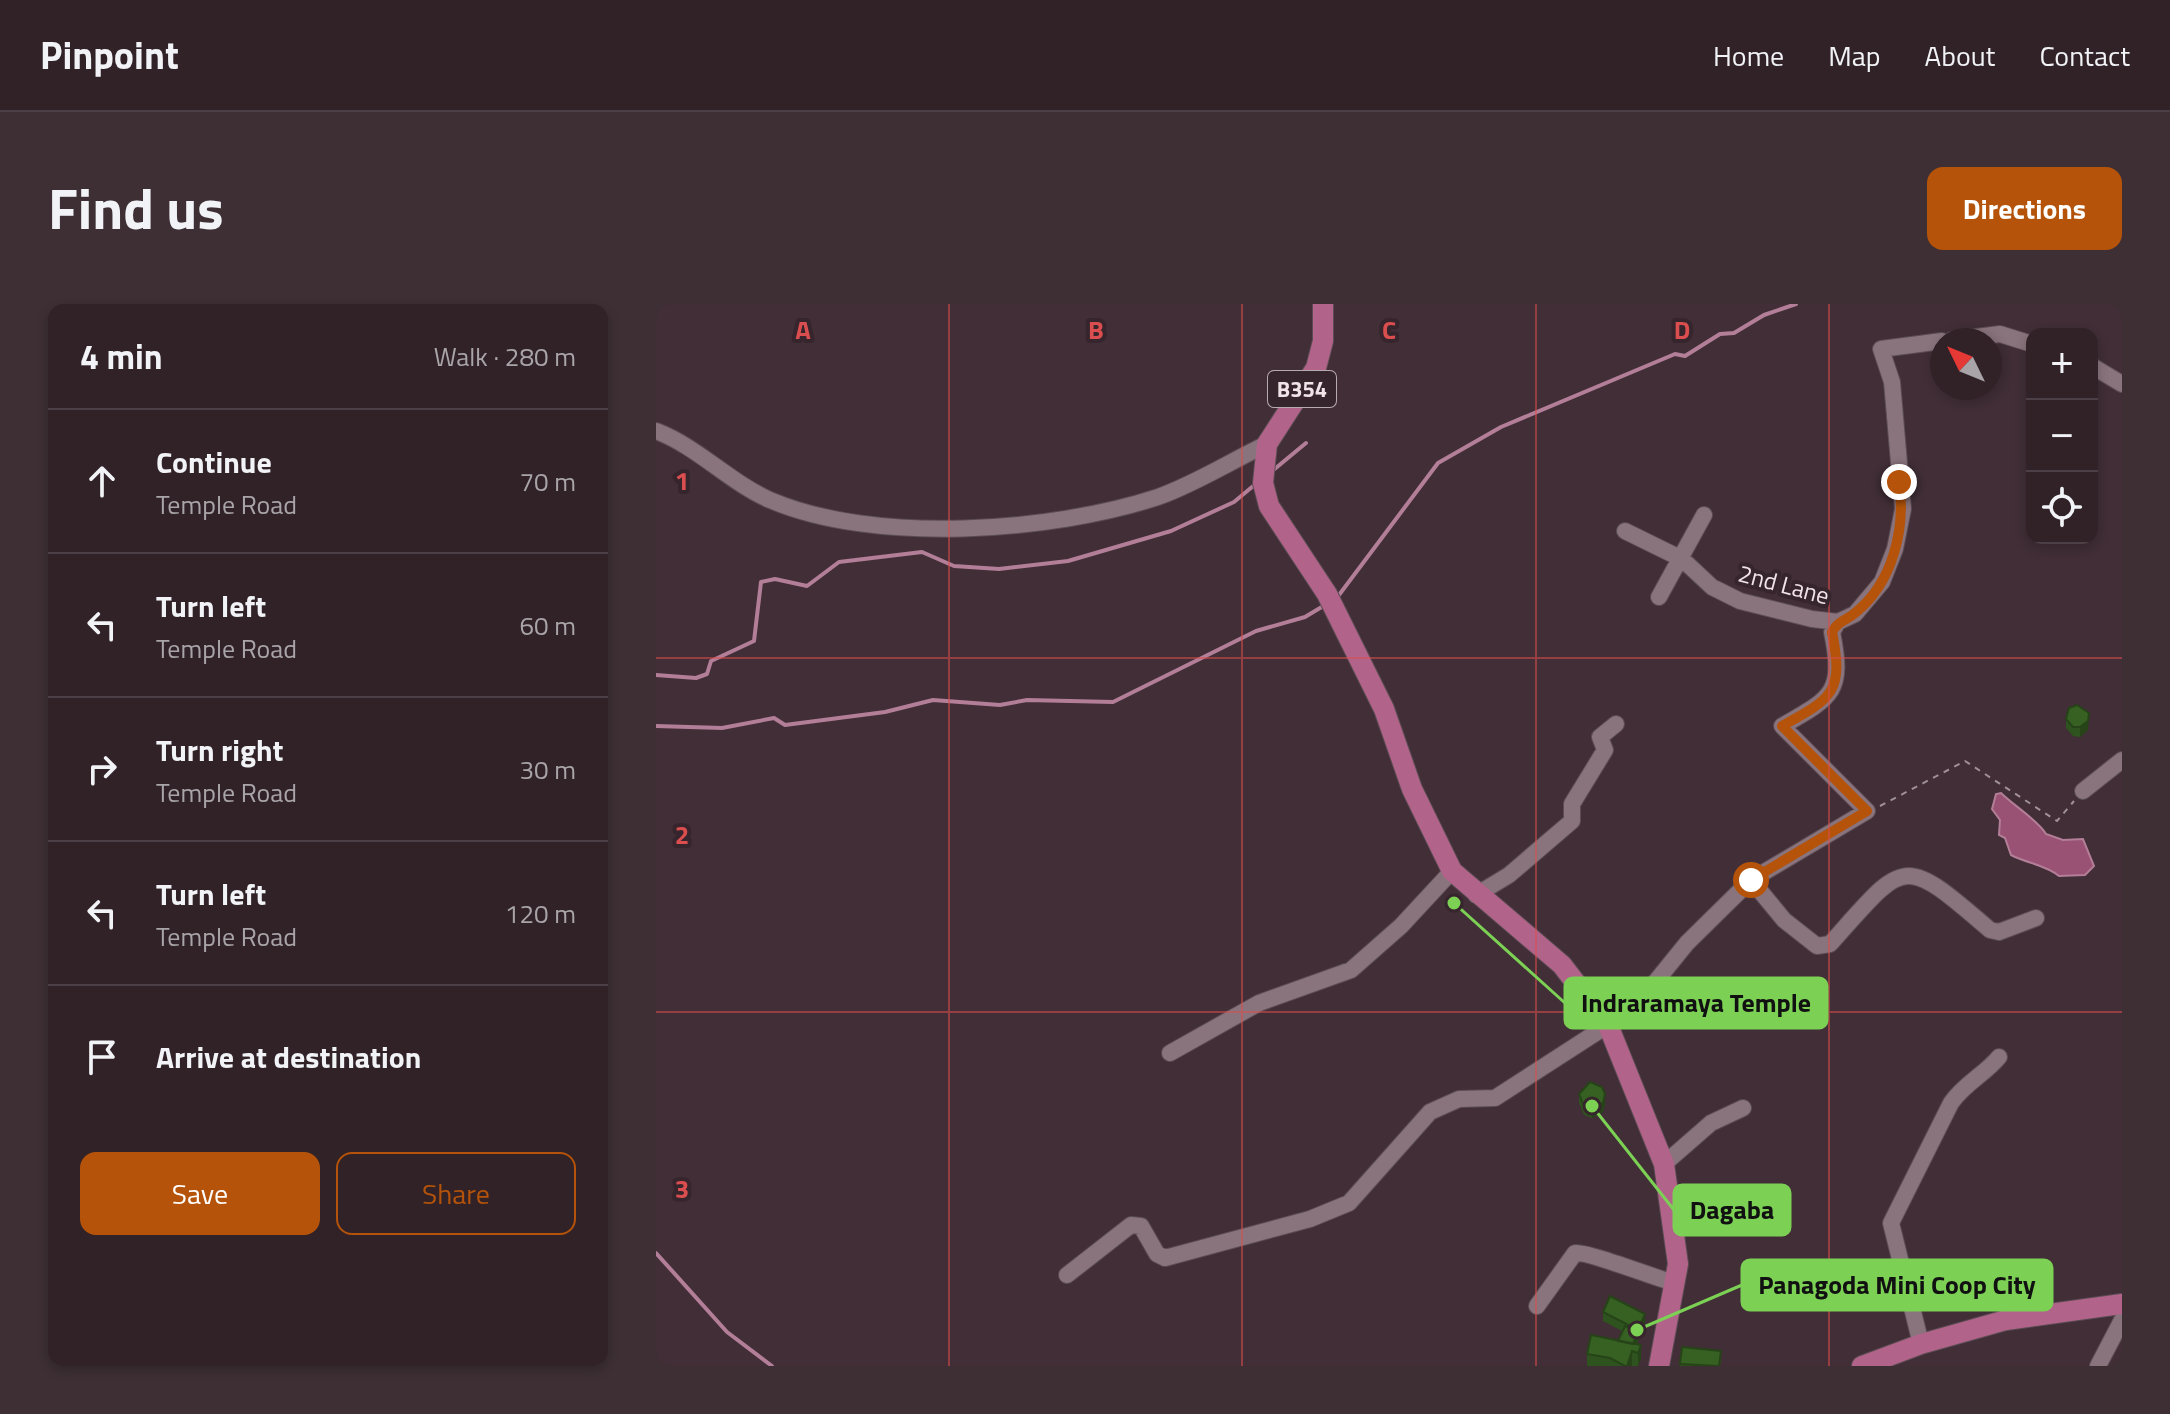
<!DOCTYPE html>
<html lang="en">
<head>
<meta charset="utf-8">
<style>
	body { margin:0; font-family:"Titillium Web",sans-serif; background:#3d2f34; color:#f1f3f6 }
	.controls { position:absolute; right:24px; top:24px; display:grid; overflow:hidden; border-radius:16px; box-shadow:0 4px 12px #0003 }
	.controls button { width:72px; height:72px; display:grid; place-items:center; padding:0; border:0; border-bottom:2px solid #4c3f45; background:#312228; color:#f1f3f6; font:40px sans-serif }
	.compass { position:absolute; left:1274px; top:24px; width:72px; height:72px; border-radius:50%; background:#312228; box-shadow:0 4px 12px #0003; rotate:313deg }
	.stop { position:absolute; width:24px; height:24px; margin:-18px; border:6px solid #b45309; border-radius:50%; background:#fff }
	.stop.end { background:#b45309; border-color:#fff; box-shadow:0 2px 8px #0008 }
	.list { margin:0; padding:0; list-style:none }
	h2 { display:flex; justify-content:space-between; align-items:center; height:104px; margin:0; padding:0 32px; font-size:34px }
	h2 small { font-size:26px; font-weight:400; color:#a8a4a8 }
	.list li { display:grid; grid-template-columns:52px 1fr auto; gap:24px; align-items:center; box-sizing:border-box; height:144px; padding:0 32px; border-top:2px solid #4c3f45 }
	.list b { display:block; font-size:30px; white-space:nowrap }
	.list p { margin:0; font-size:26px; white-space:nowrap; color:#a8a4a8 }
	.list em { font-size:26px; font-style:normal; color:#a8a4a8 }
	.actions { display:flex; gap:16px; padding:24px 32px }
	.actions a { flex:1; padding:18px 0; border:2px solid #b45309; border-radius:16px; text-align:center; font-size:28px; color:#b45309 }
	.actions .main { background:#b45309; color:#fff }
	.icon { flex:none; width:44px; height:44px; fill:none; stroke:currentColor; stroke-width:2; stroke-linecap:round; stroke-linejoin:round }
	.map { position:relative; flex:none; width:1466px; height:1062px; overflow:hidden; border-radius:16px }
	header { display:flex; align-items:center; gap:48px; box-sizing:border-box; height:112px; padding:0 40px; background:#312228; border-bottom:2px solid #4c3f45 }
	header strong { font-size:38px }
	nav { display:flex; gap:44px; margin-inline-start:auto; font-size:28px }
	.intro { display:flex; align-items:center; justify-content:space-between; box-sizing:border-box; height:192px; padding:0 48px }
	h1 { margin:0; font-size:56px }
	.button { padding:20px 36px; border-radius:16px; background:#b45309; color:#fff; font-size:28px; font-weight:700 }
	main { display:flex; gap:48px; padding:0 48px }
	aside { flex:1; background:#312228; border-radius:16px; box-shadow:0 4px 12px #0003 }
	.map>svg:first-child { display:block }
	.water { fill:#995274; stroke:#b37e97; stroke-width:2 }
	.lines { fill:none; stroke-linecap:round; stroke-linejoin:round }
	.stream { stroke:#b37e97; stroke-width:4 }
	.minor-casing { stroke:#5b4c53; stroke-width:18 }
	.major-casing { stroke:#5b4c53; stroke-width:22 }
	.path { stroke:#a09097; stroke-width:2; stroke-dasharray:6 6; stroke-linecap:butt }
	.minor { stroke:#89737c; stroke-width:16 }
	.major { stroke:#b2638a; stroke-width:20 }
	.wall { fill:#2e531e }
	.shaded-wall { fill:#264418 }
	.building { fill:#366123; stroke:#264418; stroke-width:2 }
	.route { stroke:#b45309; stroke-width:10 }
	.grid { fill:none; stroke:#db4e4f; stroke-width:2; stroke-opacity:0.55 }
	.labels { text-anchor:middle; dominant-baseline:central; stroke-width:8; stroke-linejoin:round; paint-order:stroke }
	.shield { fill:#36252c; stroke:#b8abb0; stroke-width:2 }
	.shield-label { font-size:22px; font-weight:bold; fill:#f0e4e9 }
	.street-label { font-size:24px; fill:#f0e4e9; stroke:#36252c }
	.grid-label { font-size:26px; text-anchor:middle; font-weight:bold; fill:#db4e4f; stroke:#36252c; stroke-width:8; stroke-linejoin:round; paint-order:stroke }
	.leader { fill:none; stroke:#7cd155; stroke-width:3 }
	.callout-dot { fill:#7cd155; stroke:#36252c; stroke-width:3 }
	.callout { fill:#7cd155; stroke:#7cd155; stroke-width:3 }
	.callout-label { font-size:26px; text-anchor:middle; font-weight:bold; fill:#111 }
</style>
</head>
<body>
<header>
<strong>Pinpoint</strong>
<nav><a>Home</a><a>Map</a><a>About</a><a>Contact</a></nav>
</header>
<div class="intro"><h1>Find us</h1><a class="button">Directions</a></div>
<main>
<aside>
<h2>4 min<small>Walk · 280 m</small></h2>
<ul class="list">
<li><svg class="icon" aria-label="ahead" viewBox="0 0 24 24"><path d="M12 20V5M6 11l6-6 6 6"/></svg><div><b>Continue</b><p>Temple Road</p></div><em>70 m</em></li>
<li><svg class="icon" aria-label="left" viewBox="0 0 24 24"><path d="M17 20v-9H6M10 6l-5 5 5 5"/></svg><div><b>Turn left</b><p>Temple Road</p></div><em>60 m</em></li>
<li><svg class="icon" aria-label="right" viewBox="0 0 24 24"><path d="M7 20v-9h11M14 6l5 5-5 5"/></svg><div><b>Turn right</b><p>Temple Road</p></div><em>30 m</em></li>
<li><svg class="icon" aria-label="left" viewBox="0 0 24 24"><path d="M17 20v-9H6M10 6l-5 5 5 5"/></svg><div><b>Turn left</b><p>Temple Road</p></div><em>120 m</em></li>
<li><svg class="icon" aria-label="arrive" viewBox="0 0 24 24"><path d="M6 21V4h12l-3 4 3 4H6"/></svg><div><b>Arrive at destination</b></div></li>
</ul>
<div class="actions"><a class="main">Save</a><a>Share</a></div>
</aside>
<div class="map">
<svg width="1466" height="1062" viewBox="0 0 1466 1062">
	<rect width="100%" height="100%" fill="#412e36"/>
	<path class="water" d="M1345,489c12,12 38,28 45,41l17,6 20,-1 11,27 -9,9 -26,1c-13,-11 -33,-13 -48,-21l-6,-17 -6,-3 1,-15 -8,-11 4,-15z"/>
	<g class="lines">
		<path class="stream" d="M615,168l35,-29
			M680,295l102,-136 63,-36 174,-73 10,2 35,-22 14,-1 30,-18 32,-11
			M0,371l40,3 11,-4 4,-13 43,-20 7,-59 14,-3 32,7 32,-24 83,-10 32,14 45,3 69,-8 103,-30 63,-29 24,-20
			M0,422l66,2 52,-10 11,7 100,-13 48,-12 67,5 27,-5 86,2 143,-71 49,-14 20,-12
			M0,949l71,79 45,34"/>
		<defs>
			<path id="minor" d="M1296,36l48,-6 32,10
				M1436,62l30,18
				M0,127c42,16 73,51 114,69 105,45 281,32 388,-3 37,-13 73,-36 109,-53
				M969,227l57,28 30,28 28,14 72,18 26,3
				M1003,293l45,-82
				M1427,487l39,-31
				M1095,576l33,40 33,26 13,-2c76,-85 71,-91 160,-14l9,2 37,-14
				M820,591l33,-20 63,-54v-17l33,-54 -5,-13 16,-13
				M514,749l89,-50 92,-33 50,-44 51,-55
				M1008,860l47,-41 32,-15
				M411,971l64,-50 10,1 16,28 8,4 145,-39 39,-16 81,-91 29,-13 36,-1 113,-73 36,-29 43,-53 64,-63 116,-69 -85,-85c51,-29 62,-34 50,-94l6,-10 17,-8 27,-32 13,-33 8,-40 -11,-127 -11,-33 61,-8
				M881,1002l38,-53c11,-2 81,25 99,30
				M1265,1040l-30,-121 60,-120c14,-20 33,-28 48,-46
				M1442,1062l24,-46"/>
			<path id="major" d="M667,0v37l-7,27 -49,76 -4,39 6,23 58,88 57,115 28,80 40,82 110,94 46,60 56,139 14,100 -19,102
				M1206,1062l59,-22 85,-24 116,-16"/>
		</defs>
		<use href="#minor" class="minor-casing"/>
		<use href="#major" class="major-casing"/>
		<path class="path" d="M1224,502l85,-45 92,60 17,-20"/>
		<use href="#minor" class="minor"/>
		<use href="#major" class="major"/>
	</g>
	<path class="wall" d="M1410,415l22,11 -8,7 -7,-1 -7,-8z
		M923,790l26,10 -2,8 -11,6 -8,-3 -5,-12z
		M947,1008l42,11 -8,21 4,15 -3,7h-51v-12l31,-13 4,-10 -19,-10z
		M1026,1043l39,13 -1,6h-40z"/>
	<path class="shaded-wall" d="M1433,409l-1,17 -8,7v-10z
		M949,790v10l-2,8 -11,6v-9z
		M989,1010v9l-7,16v-9z
		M982,1028v9l-4,11 -2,-1v15h-5l5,-20z
		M985,1041v14l-3,7v-13z"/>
	<path class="building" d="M1421,401l12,8 -1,8 -8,6h-7l-7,-8 3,-11z
		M934,778l12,5 3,7 -2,9 -11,6 -8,-3 -5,-12z
		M954,992l35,18 -7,16 -35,-18z
		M969,1022l13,6 -5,12 -15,-3z
		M935,1031l50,10 -3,8 -6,-2 -5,15h-2l-15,-8 -23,-4z
		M1026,1043l39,4 -2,15 -39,-2z"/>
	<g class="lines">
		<path class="route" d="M1095,576l116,-69 -85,-85c51,-28 62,-34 50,-94 7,-12 14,-11 23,-19 38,-30 51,-85 44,-131"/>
	</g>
	<path class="grid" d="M293,0v1062M586,0v1062M880,0v1062M1173,0v1062M0,354h1466M0,708h1466"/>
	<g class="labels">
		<rect class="shield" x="612" y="67" width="68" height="36" rx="6"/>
		<g class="shield-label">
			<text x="646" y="85">B354</text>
		</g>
		<g class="street-label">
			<text transform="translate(1128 280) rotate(15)">2nd Lane</text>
		</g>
	</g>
	<g class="grid-label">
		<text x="147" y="35">A</text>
		<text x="440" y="35">B</text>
		<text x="733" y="35">C</text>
		<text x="1026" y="35">D</text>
		<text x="26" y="186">1</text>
		<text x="26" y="540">2</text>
		<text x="26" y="894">3</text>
	</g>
	<path class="leader" d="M798 599L909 699M936 802L1018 906M981 1026L1086 981"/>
	<g class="callout-dot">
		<circle cx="798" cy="599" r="8"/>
		<circle cx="936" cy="802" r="8"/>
		<circle cx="981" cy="1026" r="8"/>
	</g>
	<g class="callout">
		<rect x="909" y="674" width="262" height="50" rx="8"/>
		<rect x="1018" y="881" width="116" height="50" rx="8"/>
		<rect x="1086" y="956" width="310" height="50" rx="8"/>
	</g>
	<g class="callout-label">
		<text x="1040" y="708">Indraramaya Temple</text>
		<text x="1076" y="915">Dagaba</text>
		<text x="1241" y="990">Panagoda Mini Coop City</text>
	</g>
</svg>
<div class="controls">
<button>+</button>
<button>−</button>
<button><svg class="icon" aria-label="locate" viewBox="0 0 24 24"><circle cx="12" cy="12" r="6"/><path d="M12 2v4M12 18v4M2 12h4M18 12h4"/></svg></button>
</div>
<svg class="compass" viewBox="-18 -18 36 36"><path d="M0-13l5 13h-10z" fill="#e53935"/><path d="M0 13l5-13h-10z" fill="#a8a4a8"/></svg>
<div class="stop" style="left:1095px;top:576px"></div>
<div class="stop end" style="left:1243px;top:178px"></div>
</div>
</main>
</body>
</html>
